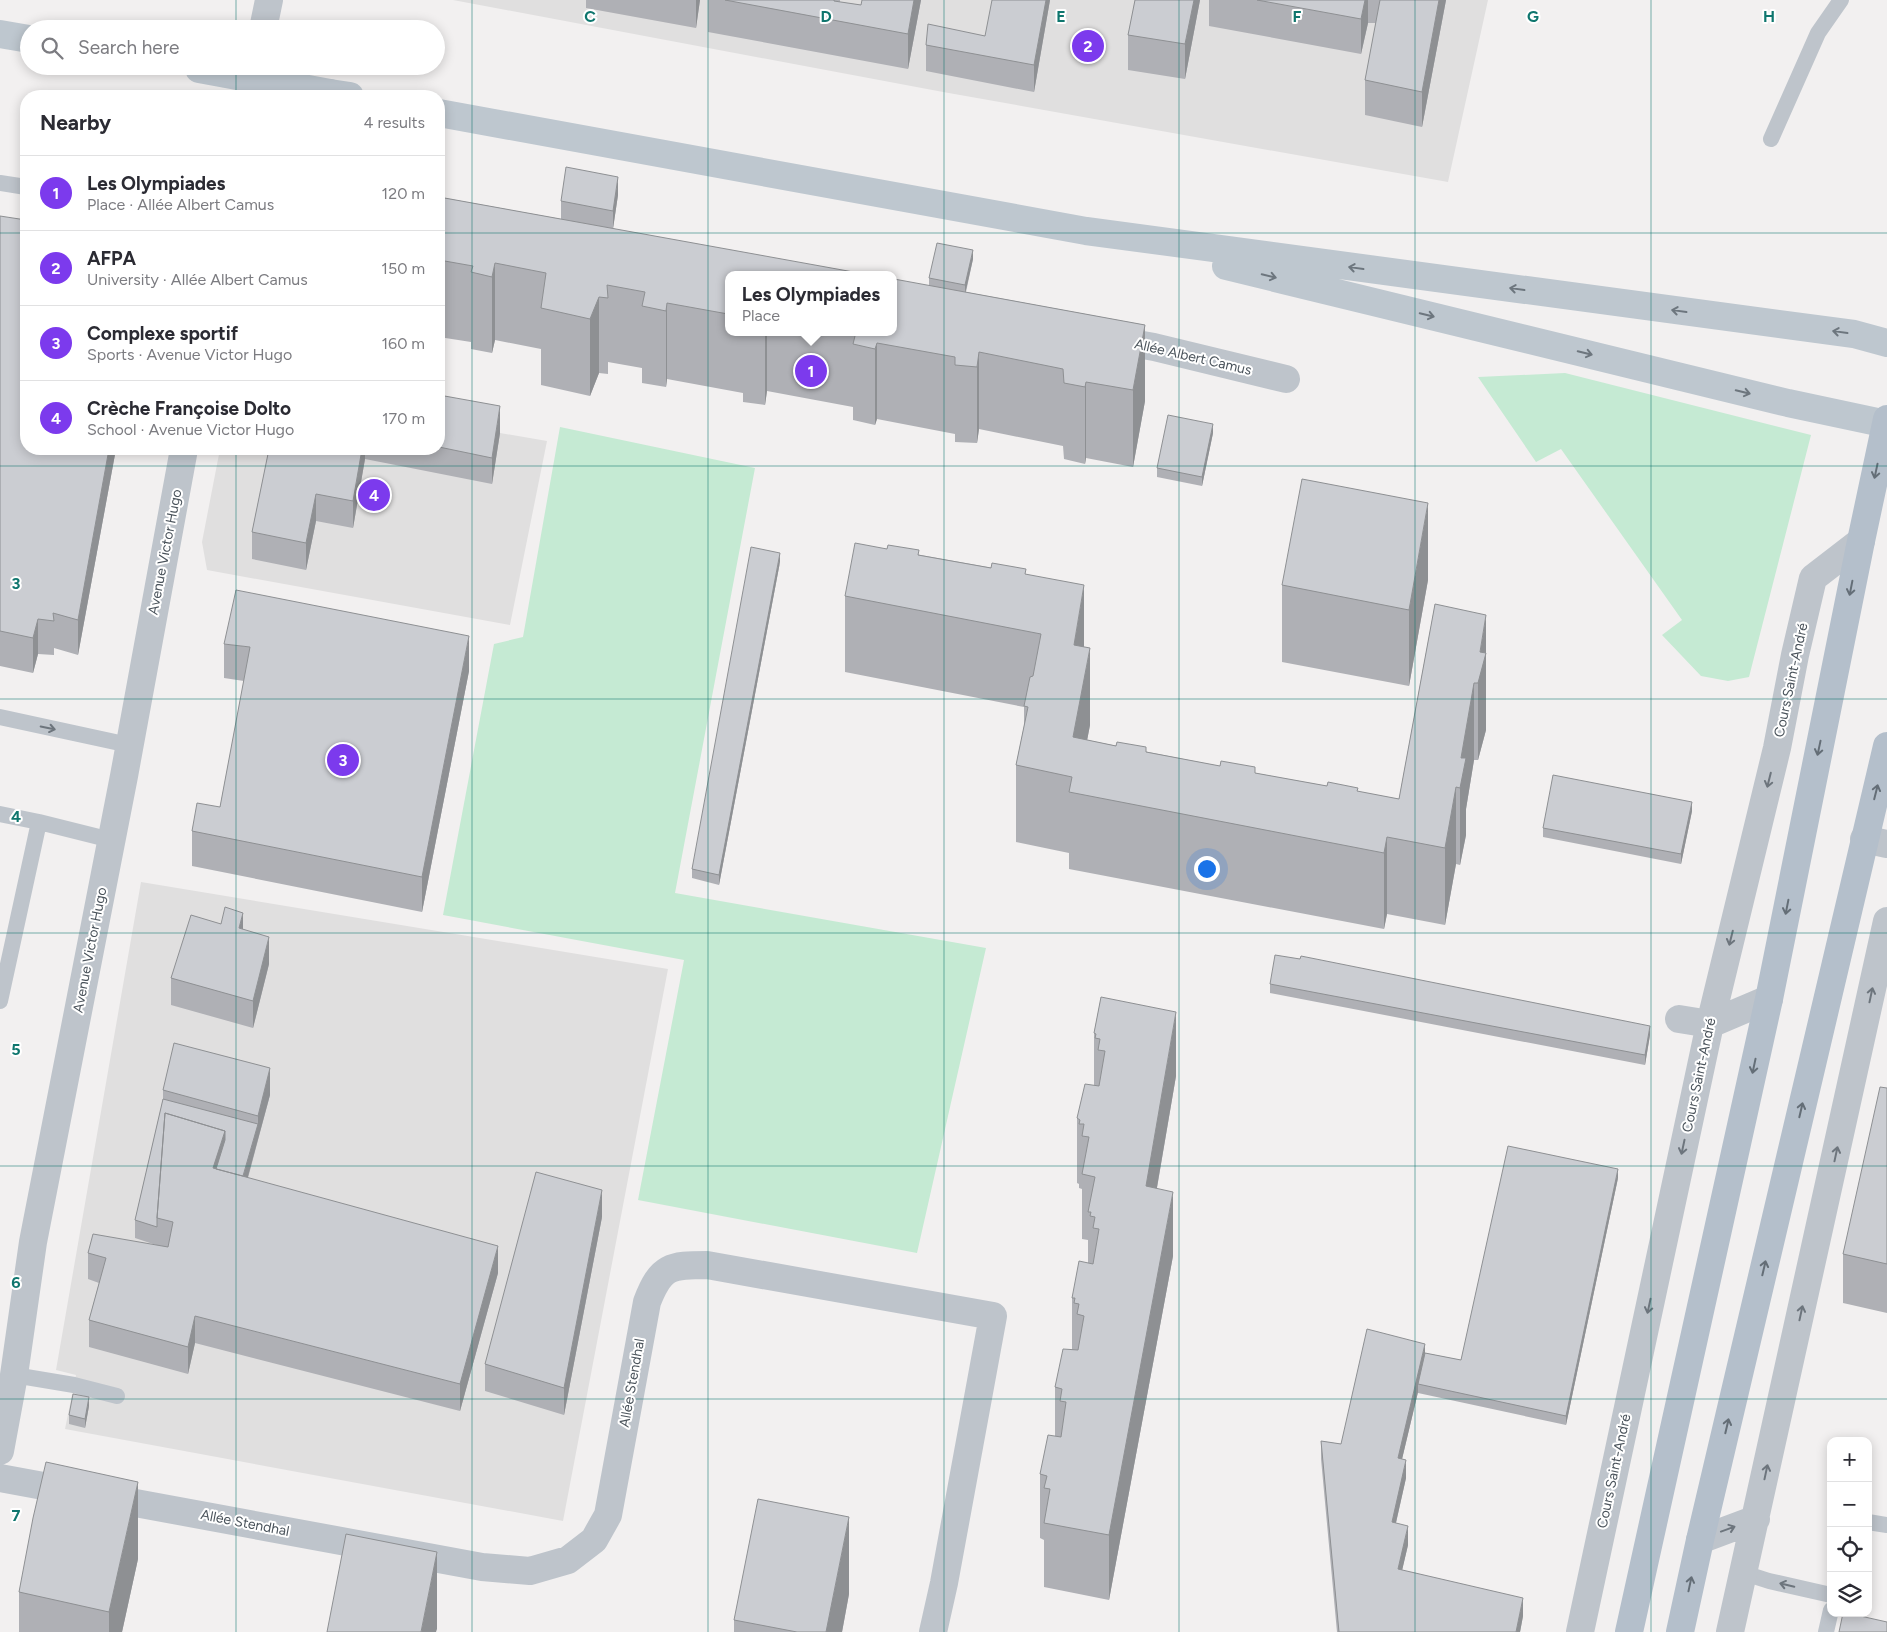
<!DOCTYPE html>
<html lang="en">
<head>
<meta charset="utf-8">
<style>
	body { margin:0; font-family:Figtree,sans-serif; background:#f2f2f3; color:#2b2b33 }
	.controls { position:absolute; right:15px; bottom:15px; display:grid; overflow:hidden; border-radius:10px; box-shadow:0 2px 12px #0003 }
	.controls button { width:45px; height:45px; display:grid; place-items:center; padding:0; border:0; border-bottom:1px solid #e1e1e2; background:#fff; color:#2b2b33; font:25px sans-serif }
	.you { position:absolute; left:1206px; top:868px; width:18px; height:18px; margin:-12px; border:4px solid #fff; border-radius:50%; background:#1a73e8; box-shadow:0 0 0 8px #1a73e833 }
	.badge { display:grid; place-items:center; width:32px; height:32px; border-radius:50%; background:#7c3aed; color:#fff; font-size:16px; font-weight:700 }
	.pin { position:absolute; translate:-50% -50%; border:2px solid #fff; box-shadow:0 1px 5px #0006 }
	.popup { position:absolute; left:725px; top:271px; width:172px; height:65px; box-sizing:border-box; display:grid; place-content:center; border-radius:10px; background:#fff; filter:drop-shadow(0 1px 4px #0005); font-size:16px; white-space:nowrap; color:#7c7c81 }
	.popup b { font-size:19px; color:#2b2b33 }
	.popup::after { content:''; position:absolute; left:50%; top:100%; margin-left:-10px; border:10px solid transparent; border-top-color:#fff }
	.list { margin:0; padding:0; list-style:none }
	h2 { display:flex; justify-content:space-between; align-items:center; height:65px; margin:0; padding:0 20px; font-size:21px }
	h2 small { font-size:16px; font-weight:400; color:#7c7c81 }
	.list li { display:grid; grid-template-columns:32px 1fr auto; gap:15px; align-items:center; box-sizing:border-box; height:75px; padding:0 20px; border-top:1px solid #e1e1e2 }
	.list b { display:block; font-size:19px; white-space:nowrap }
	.list p { margin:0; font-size:16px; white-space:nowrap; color:#7c7c81 }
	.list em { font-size:16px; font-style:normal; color:#7c7c81 }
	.icon { flex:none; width:28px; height:28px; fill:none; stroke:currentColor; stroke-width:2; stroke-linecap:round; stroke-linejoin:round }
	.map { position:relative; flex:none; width:1887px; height:1632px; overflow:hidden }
	.search { position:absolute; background:#fff; box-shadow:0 2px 12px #0003; left:20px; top:20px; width:425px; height:55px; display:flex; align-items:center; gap:12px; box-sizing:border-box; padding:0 18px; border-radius:28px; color:#7c7c81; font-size:19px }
	.panel { position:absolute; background:#fff; box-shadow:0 2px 12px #0003; left:20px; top:90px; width:425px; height:365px; border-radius:20px }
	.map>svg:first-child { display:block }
	.education { fill:#e0dfdf }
	.green { fill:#c5ead3 }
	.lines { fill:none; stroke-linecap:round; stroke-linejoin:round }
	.lane { stroke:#bec4cb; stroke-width:16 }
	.street { stroke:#bec4cb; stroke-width:28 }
	.secondary { stroke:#bec7cf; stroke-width:28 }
	.primary { stroke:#b4bfcb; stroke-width:28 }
	.secondary-bridge { stroke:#bec7cf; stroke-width:28 }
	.wall { fill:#afb0b5 }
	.shaded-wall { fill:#8e9093 }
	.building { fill:#cbcdd2; stroke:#8e9093 }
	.oneway { stroke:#6d767e }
	.oneway2 { stroke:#646e77 }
	.oneway3 { stroke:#6d757d }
	.grid { fill:none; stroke:#0f766e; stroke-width:1; stroke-opacity:0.55 }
	.labels { text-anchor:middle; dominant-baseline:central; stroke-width:4; stroke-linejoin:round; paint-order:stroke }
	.street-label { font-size:14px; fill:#4a535b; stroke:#fff }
	.grid-label { font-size:16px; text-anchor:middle; font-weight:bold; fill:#0f766e; stroke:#fff; stroke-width:4; stroke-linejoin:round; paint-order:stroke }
</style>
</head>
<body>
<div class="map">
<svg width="1887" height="1632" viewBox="0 0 1887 1632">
	<rect width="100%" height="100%" fill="#f2f0f0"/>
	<path class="education" d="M453,0h1035l-40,182 -505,-90z
		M500,433l47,8 -37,184 -303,-55 -5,-28 18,-93h219z
		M141,882l527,87 -105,552 -498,-92 11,-54 -20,-5z"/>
	<path class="green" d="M1565,373l246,62 -62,242 -21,4 -27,-5 -39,-41 20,-15 -121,-171 -25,13 -58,-85z
		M560,427l195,41 -80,425 311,55 -69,305 -279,-53 46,-240 -241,-45 51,-271 29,-7z"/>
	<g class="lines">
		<path class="lane" d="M1771,139l47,-106 23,-33
			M0,183l26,4
			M0,717l129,28
			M0,814l39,8
			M0,1001l39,-179 72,18
			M14,1375l60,10 43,11
			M1868,1522l19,3
			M1744,1573l25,8 62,14
			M1826,1632l5,-22"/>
		<path class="street" d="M263,29l6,-29
			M249,96l6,-30
			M1109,339l45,8 132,32
			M1864,839l23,5
			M1679,1019l31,5 59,-25
			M0,1451l14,-76 19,-133 91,-466 60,-327
			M0,1478l482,89 48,4 38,-11 26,-20 14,-25 39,-213c14,-36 23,-37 60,-37l286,51 -49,267 -11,49
			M1700,1540l56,-21
			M1580,1632l130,-608 67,-276 18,-93 18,-77 48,-37
			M1730,1632l157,-711"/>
		<path class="secondary" d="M0,34l29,5
			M330,93l20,3
			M439,113l647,118 768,103 33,9
			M1226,266l562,137 99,21"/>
		<path class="primary" d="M1629,1632l140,-633 92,-458 26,-122
			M1680,1632l20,-92 187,-794"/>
		<path class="secondary-bridge" d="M199,69l131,24"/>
	</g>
	<path class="wall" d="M586,0h114l-4,28 -110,-20z
		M708,0h132v2l21,3 60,-5 -13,69 -200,-37z
		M1050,0l-16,92 -108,-21v-26l59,-9z
		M1135,0h65l-15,79 -57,-9v-35z
		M1209,0h237l-24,127 -57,-12v-35l11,-57h-8l-7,31 -152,-28z
		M618,195l-5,33 115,47v57h166l35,-46v-8l44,-19 -7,33 179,33v76l-12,66 -47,-9 -1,6 -21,-5 -1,-13 -84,-17 -2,14 -22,-1v-8l-78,-15 -2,6 -22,-5v-13l-86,-16 -2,14 -22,-3v-9l-76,-14 -1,8 -24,-4v-15l-34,-6v12l-9,-1 -9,23 -49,-11v-36l-46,-9 -3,13 -21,-4v-7l-32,-5v-140l122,22v-18z
		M0,216l116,233 -38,206 -24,-7v7l-16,-1 -5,19 -33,-7z
		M439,395l61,38 -8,51 -127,-25 -12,69 -37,-7 -10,49 -54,-11v-27l17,-83h170z
		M1213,433l-11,53 -45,-9v-9z
		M887,549l139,25 58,73 6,78 -3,15 168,33 144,26 36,-195 51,87v39l-8,30h-4l-8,49v26l-6,30 -4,-1 -11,61 -58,-11 -3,15 -315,-60v-16l-53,-11v-77l8,-39v-19l-179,-35v-76z
		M780,562l-61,323 -27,-7v-9z
		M1428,580l-19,106 -127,-24v-77z
		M224,644l245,27 -47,241 -230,-46v-35l28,-24 24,-126 -20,-3z
		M1692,811l-11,53 -138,-27v-9z
		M243,930l26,34 -16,64 -82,-23v-27z
		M1270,984l380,51 -5,30 -375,-72z
		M1101,997l75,79 -19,112 16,68 -64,344 -65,-13v-47l-4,-2v-64l15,-38v-49l17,-37v-52l16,-35v-23l-6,-1v-50l-3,-1v-4l-2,-1v-65l17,-33v-52z
		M1887,1088v225l-44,-10v-49z
		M163,1090l107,5 -22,83 250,95 -38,138 -265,-68 -7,31 -99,-27v-27l10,-37 -11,-4v-26l68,-8 -21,-7v-18l28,-121z
		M1618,1178l-52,247 -148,-32v-1l-16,67 4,19 -10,45 12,22 -6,25 121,46 -3,16h-183l-16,-173v-18l20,3 84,-91 36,7z
		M602,1217l-38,198 -79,-24v-27z
		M89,1406l-4,22 -16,-4v-9z
		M138,1559l-16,73h-103v-40z
		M849,1594l-7,38h-108v-12z"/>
	<path class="shaded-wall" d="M696,0h4l-4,28z
		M914,0h7l-13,69v-35z
		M1046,0h4l-16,92v-27z
		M1194,0h6l-15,79v-35z
		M1365,0h3v23l-7,31v-35z
		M1439,0h7l-24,127v-35z
		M618,177v18l-5,34v-18z
		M973,250v9l-8,35v-9z
		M495,263v77l-3,13v-76z
		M599,297v76l-9,23v-77z
		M667,303v76l-1,8v-76z
		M1145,325v76l-12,66v-77z
		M765,332h2v59l-2,14z
		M877,343v76l-2,6v-76z
		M979,352v77l-2,14v-76z
		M1086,382v76l-1,6v-77z
		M500,406v27l-8,51v-26z
		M1213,424v9l-11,53v-9z
		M109,449h7l-38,206v-35z
		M362,449h3v10l-12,69v-27z
		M316,494v27l-10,49v-27z
		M1428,503v77l-19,106v-76z
		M780,553v9l-61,323v-10z
		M1084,585v77l-10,-17z
		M1486,615v115l-8,30v-77l2,-31z
		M38,619v35l-5,19v-35z
		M469,636v35l-47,241v-35z
		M1090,648v77l-13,69 -4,-57z
		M1474,683v77l-8,49v26l-6,30v-77l1,-30z
		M1456,787v77l-11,61v-77z
		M1692,802v9l-11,53v-10z
		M1387,837v77l-3,15v-76z
		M243,913v26l-4,-11z
		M269,937v27l-16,64v-27z
		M1176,1012v64l-30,175v-65z
		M1650,1026v9l-5,30v-10z
		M270,1068v27l-29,107v-18l17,-60v-8z
		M225,1131v27l-7,20 -5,-10z
		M1618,1169v9l-52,247v-9z
		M602,1190v27l-38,198v-27z
		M1173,1192v64l-64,344v-65z
		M498,1246v27l-38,138v-27z
		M195,1316v27l-7,31v-27z
		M1425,1344v18l-7,22v8l-20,84v-18z
		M89,1397v9l-4,22v-9z
		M1406,1460v18l-14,62v-18z
		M138,1482v77l-16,73h-13v-20z
		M849,1517v77l-7,38h-16z
		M1408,1526v19l-10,43v-19z
		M437,1552v77l-1,3h-15z
		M1523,1598v18l-3,16h-4z"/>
	<path class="building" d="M725,0h109v1l27,4 1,-5h52l-6,34z
		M992,0h54l-12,65 -108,-20 2,-21 57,12z
		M1135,0h59l-9,44 -57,-9z
		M1257,0h108l-4,19z
		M1380,0h59l-17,92 -57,-12z
		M566,167l52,10 -5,34 -52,-10z
		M439,197l431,78h-142v39l-61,-11 -1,8 -24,-5 3,-14 -38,-7 1,13 -9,-1 -9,22 -49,-11 5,-35 -51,-10 -3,14 -21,-5 2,-6 -34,-6z
		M0,216l26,4v229h83l-31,171 -25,-7 1,8 -16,-2 -5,19 -33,-7z
		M937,243l36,7 -8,35 -36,-7z
		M894,279l251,46 -12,65 -47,-8 -1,5 -21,-4 -1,-14 -84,-17 -2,15 -22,-2v-8l-78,-14 -2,6 -22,-5 3,-12h38z
		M439,395l61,11 -8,52 -53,-11z
		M1168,415l45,9 -11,53 -45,-9z
		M269,449h93l-9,52 -37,-7 -10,49 -54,-11z
		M1302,479l126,24 -19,107 -127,-25z
		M855,543l32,6 1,-4 31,5 -1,5 73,13 1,-5 34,6 -1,5 59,11 -10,60 16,3 -17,89 43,9 1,-4 29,5v5l74,14 1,-5 34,6v6l72,13 1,-4 30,6 -1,3 42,8 36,-195 51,11 -6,37 6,1 -8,30h-4l-13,75h5l-6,30 -4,-1 -11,61 -58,-11 -3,16 -315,-61 3,-15 -56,-12 12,-58 -4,-1 6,-29 3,-1 8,-42 -196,-38z
		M751,547l29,6 -61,322 -27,-6z
		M236,590l233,46 -47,241 -230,-46 5,-28 23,4 30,-160 -26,-3z
		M1553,775l139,27 -11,52 -138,-26z
		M225,907l18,6 -4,15 30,9 -16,64 -82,-23 20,-63 30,9z
		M1275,955l25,4 1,-3 349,70 -5,29 -375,-71z
		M1101,997l75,15 -30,174 27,6 -64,343 -65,-12 6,-34 -6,-1 3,-12 -7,-2 8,-39 13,2 5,-35 -6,-1 2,-12 -7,-2 8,-38 15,1 6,-34 -7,-2 2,-10 -5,-1 1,-5h-3l7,-37 14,3 6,-35 -6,-1 2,-11 -5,-1 1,-4h-3l7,-35 -13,-3 7,-37 -7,-1 2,-12h-5l1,-4 -3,-2 8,-34 14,2 6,-35 -7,-1 2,-11 -5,-1 1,-4 -2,-1z
		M174,1043l96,25 -12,48 -95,-26z
		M1880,1087l7,1v176l-44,-10z
		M163,1099l95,25 -15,52 -27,-7 9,-29v-9l-60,-18 -8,105v9l-22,-7z
		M165,1113l60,18 -12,37 285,78 -38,138 -265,-68 -7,31 -99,-27 17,-62 -18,-5 5,-19 75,13 5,-25 -16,-4z
		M1508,1146l110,23 -52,247 -148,-32 7,-31 36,7z
		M536,1172l66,18 -38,198 -79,-24z
		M1367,1329l58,15 -27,114 8,2 -14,62 16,4 -10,43 125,29 -7,34h-177l-18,-191 20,3z
		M73,1394l16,3 -4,22 -16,-4z
		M46,1462l92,20 -29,130 -90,-20 14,-74z
		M758,1499l91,18 -23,115h-29l-63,-12z
		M346,1534l91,18 -16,80h-94z
		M1843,1613h4l40,9v10h-48z"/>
	<defs><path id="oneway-shaft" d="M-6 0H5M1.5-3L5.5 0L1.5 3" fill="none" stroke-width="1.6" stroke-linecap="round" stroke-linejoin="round" transform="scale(1.25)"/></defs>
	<g class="oneway">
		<use href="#oneway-shaft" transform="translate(1356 268) rotate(-172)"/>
		<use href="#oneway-shaft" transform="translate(1269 276) rotate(14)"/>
		<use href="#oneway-shaft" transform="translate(1517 289) rotate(-172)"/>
		<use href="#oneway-shaft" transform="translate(1679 311) rotate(-172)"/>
		<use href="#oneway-shaft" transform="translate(1427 315) rotate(14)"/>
		<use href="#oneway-shaft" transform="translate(1840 332) rotate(-172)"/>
		<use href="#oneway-shaft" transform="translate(1585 353) rotate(14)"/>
		<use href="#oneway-shaft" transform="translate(1743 392) rotate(14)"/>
	</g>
	<g class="oneway2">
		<use href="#oneway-shaft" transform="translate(1876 471) rotate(102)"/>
		<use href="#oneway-shaft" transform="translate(1851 588) rotate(101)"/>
		<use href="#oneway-shaft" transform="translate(1819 748) rotate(102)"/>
		<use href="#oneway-shaft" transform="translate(1876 792) rotate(-76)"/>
		<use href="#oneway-shaft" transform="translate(1787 907) rotate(101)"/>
		<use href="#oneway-shaft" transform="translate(1754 1066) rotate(102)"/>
		<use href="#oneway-shaft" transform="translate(1801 1110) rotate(-77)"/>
		<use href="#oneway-shaft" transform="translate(1764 1268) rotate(-77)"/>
		<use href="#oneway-shaft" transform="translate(1727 1426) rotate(-77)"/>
		<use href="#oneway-shaft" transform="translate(1690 1584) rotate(-78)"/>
	</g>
	<g class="oneway3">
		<use href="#oneway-shaft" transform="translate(48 728) rotate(12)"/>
		<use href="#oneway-shaft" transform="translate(1769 780) rotate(104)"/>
		<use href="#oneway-shaft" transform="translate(1731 938) rotate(104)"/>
		<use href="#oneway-shaft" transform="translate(1871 995) rotate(-78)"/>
		<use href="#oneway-shaft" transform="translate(1683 1147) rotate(102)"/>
		<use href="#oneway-shaft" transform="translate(1836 1154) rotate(-78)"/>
		<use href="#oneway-shaft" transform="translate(1649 1306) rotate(102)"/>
		<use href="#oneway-shaft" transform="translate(1801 1313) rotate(-78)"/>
		<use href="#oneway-shaft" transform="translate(1766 1472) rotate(-78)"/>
		<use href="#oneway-shaft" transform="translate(1728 1529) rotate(-20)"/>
		<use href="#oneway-shaft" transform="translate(1787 1585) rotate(-167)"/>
	</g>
	<path class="grid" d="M236,0v29M472,0v1632M708,0v1632M944,0v1632M1179,0v1632M1415,0v1632M1651,0v1632M236,66v30M0,233h26M439,233h1448M236,449v1183M0,466h1887M0,699h1887M0,933h1887M0,1166h1887M0,1399h1887"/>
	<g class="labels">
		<g class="street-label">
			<text transform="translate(1193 357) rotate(13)">Allée Albert Camus</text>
			<text transform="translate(165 552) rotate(-79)">Avenue Victor Hugo</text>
			<text transform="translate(1791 680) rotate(-78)">Cours Saint-André</text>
			<text transform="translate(90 950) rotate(-79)">Avenue Victor Hugo</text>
			<text transform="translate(1699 1075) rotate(-78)">Cours Saint-André</text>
			<text transform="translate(632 1383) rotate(-80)">Allée Stendhal</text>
			<text transform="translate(1614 1471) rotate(-78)">Cours Saint-André</text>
			<text transform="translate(245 1523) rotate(11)">Allée Stendhal</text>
		</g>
	</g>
	<g class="grid-label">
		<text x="590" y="22">C</text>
		<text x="826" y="22">D</text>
		<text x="1061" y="22">E</text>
		<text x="1297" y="22">F</text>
		<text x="1533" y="22">G</text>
		<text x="1769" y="22">H</text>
		<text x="16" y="589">3</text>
		<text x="16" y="822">4</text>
		<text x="16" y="1055">5</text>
		<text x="16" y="1288">6</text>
		<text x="16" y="1521">7</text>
	</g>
</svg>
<div class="controls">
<button>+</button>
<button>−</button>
<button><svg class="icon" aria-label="locate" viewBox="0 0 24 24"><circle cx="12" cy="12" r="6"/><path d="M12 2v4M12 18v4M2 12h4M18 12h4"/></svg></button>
<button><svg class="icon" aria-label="layers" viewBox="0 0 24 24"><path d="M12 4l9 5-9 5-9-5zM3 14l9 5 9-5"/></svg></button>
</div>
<div class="you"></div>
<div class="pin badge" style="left:811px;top:371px">1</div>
<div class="popup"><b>Les Olympiades</b>Place</div>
<div class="pin badge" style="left:1088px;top:46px">2</div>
<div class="pin badge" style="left:343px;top:760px">3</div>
<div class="pin badge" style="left:374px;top:495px">4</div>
<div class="search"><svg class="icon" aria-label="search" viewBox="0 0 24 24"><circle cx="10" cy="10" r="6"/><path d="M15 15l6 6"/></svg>Search here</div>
<section class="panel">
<h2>Nearby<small>4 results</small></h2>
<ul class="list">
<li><span class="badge">1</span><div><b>Les Olympiades</b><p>Place · Allée Albert Camus</p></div><em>120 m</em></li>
<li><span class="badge">2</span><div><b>AFPA</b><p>University · Allée Albert Camus</p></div><em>150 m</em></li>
<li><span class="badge">3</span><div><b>Complexe sportif</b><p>Sports · Avenue Victor Hugo</p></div><em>160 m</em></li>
<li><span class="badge">4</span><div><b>Crèche Françoise Dolto</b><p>School · Avenue Victor Hugo</p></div><em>170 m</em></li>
</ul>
</section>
</div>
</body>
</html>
